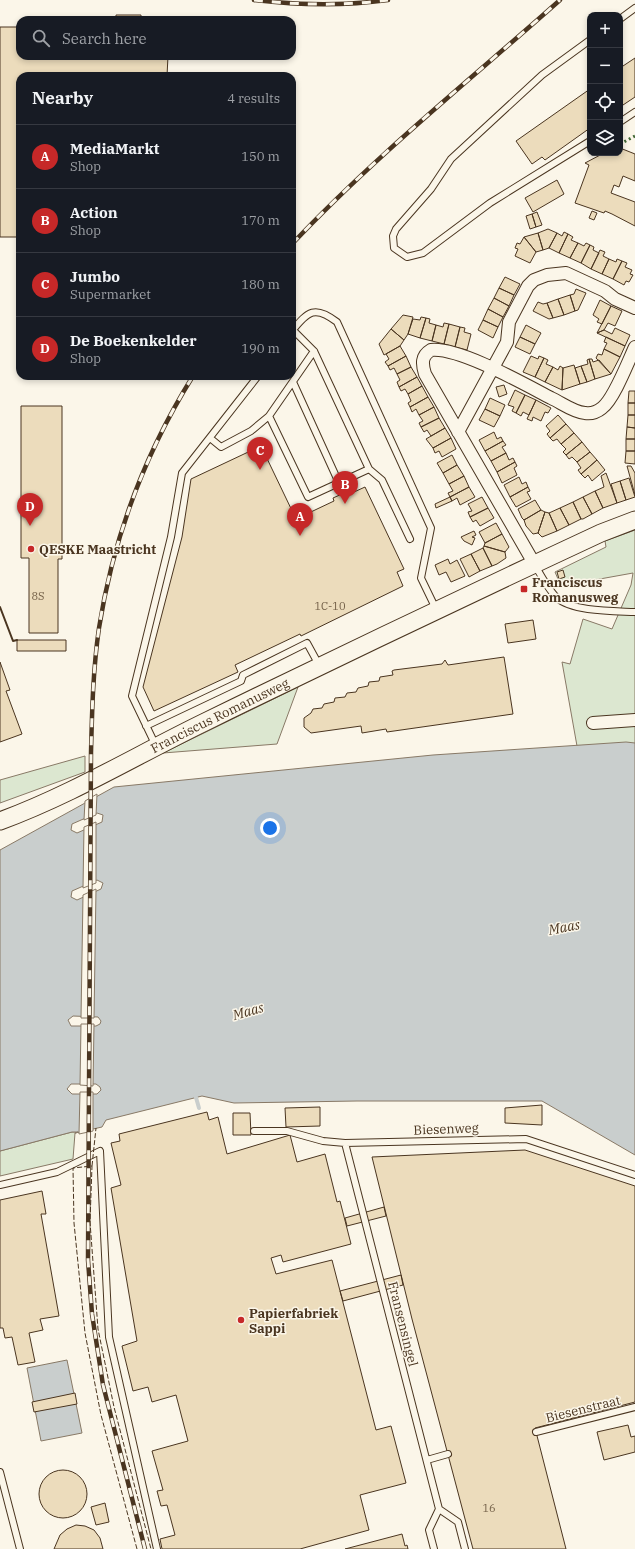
<!DOCTYPE html>
<html lang="en">
<head>
<meta charset="utf-8">
<style>
	body { margin:0; font-family:"IBM Plex Serif",serif; background:#242831; color:#f1f3f6 }
	.controls { position:absolute; right:12px; top:12px; display:grid; overflow:hidden; border-radius:8px; box-shadow:0 2px 6px #0003 }
	.controls button { width:36px; height:36px; display:grid; place-items:center; padding:0; border:0; border-bottom:1px solid #363941; background:#171b24; color:#f1f3f6; font:20px sans-serif }
	.you { position:absolute; left:270px; top:828px; width:14px; height:14px; margin:-10px; border:3px solid #fff; border-radius:50%; background:#1a73e8; box-shadow:0 0 0 6px #1a73e833 }
	.badge { display:grid; place-items:center; width:26px; height:26px; border-radius:50%; background:#c62828; color:#fff; font-size:13px; font-weight:700 }
	.pin { position:absolute; translate:-50% -33px; filter:drop-shadow(0 1px 2px #0008) }
	.pin::after { content:''; position:absolute; top:21px; width:14px; height:12px; background:inherit; clip-path:polygon(0 0,100% 0,50% 100%) }
	.list { margin:0; padding:0; list-style:none }
	h2 { display:flex; justify-content:space-between; align-items:center; height:52px; margin:0; padding:0 16px; font-size:17px }
	h2 small { font-size:13px; font-weight:400; color:#9ea1a6 }
	.list li { display:grid; grid-template-columns:26px 1fr auto; gap:12px; align-items:center; box-sizing:border-box; height:64px; padding:0 16px; border-top:1px solid #363941 }
	.list b { display:block; font-size:15px; white-space:nowrap }
	.list p { margin:0; font-size:13px; white-space:nowrap; color:#9ea1a6 }
	.list em { font-size:13px; font-style:normal; color:#9ea1a6 }
	.icon { flex:none; width:22px; height:22px; fill:none; stroke:currentColor; stroke-width:2; stroke-linecap:round; stroke-linejoin:round }
	.map { position:relative; flex:none; width:635px; height:1549px; overflow:hidden }
	.search { position:absolute; background:#171b24; box-shadow:0 2px 6px #0003; left:16px; top:16px; width:280px; height:44px; display:flex; align-items:center; gap:10px; box-sizing:border-box; padding:0 14px; border-radius:12px; color:#9ea1a6; font-size:15px }
	.panel { position:absolute; background:#171b24; box-shadow:0 2px 6px #0003; left:16px; top:72px; width:280px; height:308px; border-radius:12px }
	.map>svg:first-child { display:block }
	.green { fill:#dce7d0; stroke:#887966 }
	.water { fill:#c9cecd; stroke:#887966; fill-rule:evenodd }
	.pier { fill:#fbf6e9; stroke:#887966 }
	.lines { fill:none; stroke-linecap:round; stroke-linejoin:round }
	.stream { stroke:#c9cecd; stroke-width:4 }
	.building { fill:#ecdcbc; stroke:#4a3520 }
	.lane-casing { stroke:#4a3520; stroke-width:8 }
	.street-casing { stroke:#4a3520; stroke-width:14 }
	.secondary-casing { stroke:#4a3520; stroke-width:19 }
	.lane { stroke:#fbf6e9; stroke-width:6 }
	.street { stroke:#fbf6e9; stroke-width:12 }
	.secondary { stroke:#fbf6e9; stroke-width:17 }
	.rail-casing { stroke:#4a3520; stroke-width:4.5 }
	.rail { stroke:#fbf6e9; stroke-width:3; stroke-dasharray:9; stroke-linecap:butt }
	.hedge { stroke:#436837; stroke-width:3; stroke-dasharray:2 3; stroke-linecap:butt }
	.fence { stroke:#4a3520; stroke-width:1; stroke-dasharray:5 2; stroke-linecap:butt }
	.wall { stroke:#4a3520; stroke-width:2 }
	.poi-dot { fill:#c62828; stroke:#fbf6e9; stroke-width:1.5 }
	.labels { text-anchor:middle; dominant-baseline:central; stroke-width:3; stroke-linejoin:round; paint-order:stroke }
	.number-label { font-size:11px; fill:#725f47 }
	.poi-label { font-size:13px; font-weight:bold; fill:#4a3520; stroke:#fbf6e9; text-anchor:start }
	.street-label { font-size:13px; fill:#4a3520; stroke:#fbf6e9 }
	.water-label { font-size:14px; font-style:italic; fill:#4a3520; stroke:#fbf6e9 }
</style>
</head>
<body>
<div class="map">
<svg width="635" height="1549" viewBox="0 0 635 1549">
	<rect width="100%" height="100%" fill="#fbf6e9"/>
	<path class="green" d="M635,530v214l-58,2 -15,-84 8,2 13,-45 29,10 19,-44 2,-12 -72,13 -6,-14 51,-25 -1,-6z
		M298,687l-21,57 -114,9z
		M85,756v16l-85,31v-23z
		M72,1132h8l-5,1 -2,26 -73,17v-25z"/>
	<path class="water" d="M626,742l9,1v412l-93,-54h-185l-123,2 -32,-7 -96,24 -4,7 -27,6 3,-1h-6l-72,19v-301l114,-63 319,-32zM97,813l6,2 -1,7 -25,11 -6,-3 1,-6zM97,880l6,3 -2,6 -24,11 -6,-3 1,-6zM73,1016l25,1 3,4 -1,3 -4,2h-25l-3,-6zM71,1084h25l4,3 1,3 -4,4h-25l-5,-5z
		M67,1360l15,73 -41,8 -14,-73z"/>
	<path class="pier" d="M97,794l-1,21 -12,5 1,-19z
		M96,822v61l-13,5 1,-61z
		M96,889l-2,129h-13l2,-123z
		M81,1024h13l-1,62 -13,-1z
		M80,1092h13v39l-14,3z"/>
	<g class="lines">
		<path class="stream" d="M195,1094l4,14"/>
	</g>
	<path class="building" d="M116,15h25v3l24,2h-72v-2h23z
		M0,27h20v29h148l-1,20h-147v161h-20z
		M635,58v39l-15,10v-39z
		M590,89v39l-45,32 -3,-3 -10,7 -16,-23z
		M620,148l15,6v27l-12,-5 -4,11 -5,-2 -3,8 24,9v24l-23,-12 -7,-3 -1,2 -29,-10 14,-38 -4,-2 19,-10h16z
		M557,180l7,14 -31,18 -8,-14z
		M592,211l5,2 -3,7 -5,-2z
		M537,212l5,13 -6,2 -4,-13z
		M532,214l4,13 -6,2 -4,-13z
		M548,229l9,4 -8,15 -6,2 -5,-17z
		M564,232l4,2 -9,19 -10,-5 8,-15 5,3z
		M538,233l5,17 -7,2 -12,-15z
		M568,234l5,3 -2,3 7,3 -8,15 -11,-5z
		M524,237l12,15 -6,11 -15,-7 3,-7 -3,-1 2,-5 3,1z
		M578,243l6,3 2,-3 4,2 -9,18 -11,-5z
		M590,245l4,2 -1,3 6,3 -8,16 -10,-6z
		M600,250l5,2 -2,4 6,3 -7,15 -11,-5z
		M609,259l7,3 1,-3 5,2 -9,18 -11,-5z
		M622,261l5,2 -2,4 7,3 -2,4 3,1 -4,7 -3,-1 -2,4 -11,-6z
		M505,277l15,7 -6,11 -15,-7z
		M499,288l15,7 -5,11 -15,-8z
		M576,289l10,4 -8,17 -3,1 -5,-16 4,-1z
		M570,295l5,16 -11,4 -6,-16z
		M494,298l15,8 -6,11 -15,-8z
		M558,299l6,16 -11,3 -6,-15z
		M600,300l11,6 -9,18 -5,-2 2,-3 -6,-4z
		M538,302l5,2 4,-1 6,15 -4,1 -16,-8z
		M611,306l11,5 -7,15 -7,-3 -4,7 -7,3z
		M488,309l15,8 -5,10 -15,-7z
		M403,315l10,2 -5,17 -4,6 -13,-11z
		M421,317l5,1 -6,20 -12,-4 5,-15 7,1z
		M426,318l4,1 -1,4 7,2 -4,16 -12,-3z
		M483,320l15,7 -5,11 -15,-8z
		M444,323l5,1 -5,20 -12,-3 4,-16 7,2z
		M449,324l11,3 -5,20 -11,-3z
		M526,325l15,8 -6,11 -15,-7z
		M460,327l5,1 -1,4 7,2 -4,16 -12,-3z
		M615,328l15,7 -5,11 -28,-13 7,-3 8,4z
		M391,329l13,11 -4,6 -16,9 -5,-11z
		M520,337l15,7 -5,10 -15,-7z
		M606,337l19,9 -5,11 -16,-8 3,-6 -3,-1z
		M400,346l6,10 -18,10 -3,-4 4,-3 -3,-5z
		M604,349l16,8 -9,17 -15,-16 2,-4 4,1z
		M406,356l5,11 -14,7 -3,-6 -4,2 -2,-4z
		M531,356l7,3 1,-3 5,2 -9,19 -12,-5z
		M544,358l4,2 -2,4 7,3 -8,15 -10,-5z
		M589,359h3l1,3 6,-2 12,14 -16,5z
		M589,359l6,20 -8,3 -6,-16 7,-2 -1,-4z
		M574,365l6,19 -18,6 1,-22z
		M560,366l3,2 -1,22 -17,-8 8,-15 5,3z
		M581,366l6,16 -7,2 -5,-16z
		M411,367l6,10 -18,10 -2,-5 3,-2 -3,-6z
		M417,377l5,9 -14,8 -3,-5 -4,2 -2,-4z
		M504,385l3,9 -8,3 -3,-10z
		M422,386l6,11 -18,10 -2,-4 3,-2 -3,-7z
		M515,390l10,5 -9,18 -4,-2 2,-4 -6,-2z
		M629,391h6v12h-7z
		M525,395l11,5 -7,15 -6,-3 -2,4 -5,-3z
		M428,397l6,10 -15,8 -3,-6 -4,3 -2,-5z
		M490,398l15,7 -5,11 -15,-7z
		M536,400l15,8 -3,5 -3,-1 -4,9 -8,-4 -1,4 -5,-2z
		M628,403h7v12h-7z
		M21,406h41v153h-4v74h-29v-75h-8z
		M434,407l5,11 -18,9 -2,-4 4,-2 -4,-6z
		M485,409l15,7 -6,11 -15,-7z
		M558,415l8,9 -16,14 -3,-4 3,-3 -4,-5z
		M628,415h7v13l-8,-1z
		M439,418l6,10 -14,8 -4,-6 -3,2 -3,-5z
		M566,424l8,9 -13,11 -4,-5 -4,2 -3,-3z
		M627,427l8,1v11h-9z
		M445,428l6,10 -18,10 -7,-9z
		M494,432l3,7 4,-2 2,4 -18,10 -6,-11z
		M574,433l8,9 -16,13 -3,-3 3,-3 -5,-5z
		M451,438l5,11 -14,8 -3,-6 -4,2 -2,-5z
		M626,439h9v12h-9z
		M503,441l3,4 -4,2 4,6 -15,8 -6,-10z
		M582,442l8,10 -13,10 -5,-5 -3,2 -3,-4z
		M261,446l35,73 38,-18 -1,-3 20,-9 1,3 11,-5 39,82 -7,3 6,14 -102,50 -1,-2 -65,31 3,7 -84,39 -11,-24 39,-150 9,-58z
		M626,451h9v13l-10,-1z
		M590,452l7,8 -16,14 -3,-4 3,-2 -4,-6z
		M506,453l3,7 4,-2 2,4 -18,10 -6,-11z
		M452,455l5,10 -14,8 -6,-10z
		M597,460l8,10 -13,11 -4,-6 -3,3 -4,-4z
		M515,462l2,4 -3,2 3,7 -15,8 -5,-11z
		M457,465l7,11 -15,8 -6,-11z
		M627,466h4l4,7v22z
		M606,473l11,30 -14,5 -8,-17 9,-4 -3,-11z
		M464,476l5,11 -19,10 -2,-4 5,-2 -4,-7z
		M519,477l3,7 4,-2 2,5 -18,10 -6,-12z
		M629,478l6,19 -9,3 -6,-19z
		M620,481l6,19 -9,3 -6,-19z
		M469,487l6,10 -15,8 -3,-7 -5,3 -2,-4z
		M528,487l2,4 -3,1 4,7 -15,8 -6,-10z
		M595,491l8,17 -11,6 -9,-17z
		M450,497l2,4 -16,7 -1,-4z
		M482,497l6,11 -18,9 -2,-5 4,-1 -4,-7z
		M583,497l9,17 -9,5h-2l-8,-17z
		M535,500l6,10 -17,10 -2,-2 -4,-9z
		M573,502l8,17 -12,6 -9,-17z
		M488,508l6,10 -14,8 -4,-6 -3,2 -3,-5z
		M560,508l9,17 -12,6 -8,-18z
		M541,510l4,2 -7,21 -5,1 -7,-8 -2,-6z
		M545,512l4,1 8,18 -15,6 -4,-4z
		M496,523l6,11 -17,9 -6,-11z
		M474,531l2,4 -4,2 3,1 -3,7 -8,-4 -3,-4z
		M502,534l7,13 -4,5 -21,-6 1,-3z
		M484,546l21,6 1,6 -9,6 -5,2 -9,-18z
		M483,548l9,18 -12,5 -9,-17z
		M471,554l9,17 -11,6 -9,-18z
		M448,559l2,5 7,-4 8,16 -14,6 -5,-10 -7,3 -4,-10z
		M563,570l2,7 -6,2 -2,-7z
		M533,620l3,19 -28,4 -3,-19z
		M17,640h49v11h-49z
		M504,657l9,57 -126,18 -1,-3 -24,4 -1,-7 -50,7 -7,-6v-9l7,-5 2,-4 9,-1 2,-4 10,-2 1,-4 10,-1 2,-4 9,-1 2,-4 10,-2 1,-4 10,-1 1,-4 13,-2 -1,-4 2,-1 48,-6 3,-4 3,5z
		M0,662l10,28 -4,1 16,43 -22,8z
		M542,1105v20l-37,-2v-15z
		M320,1107v19l-34,1 -1,-19z
		M207,1112l2,8 9,-3 9,37 63,-19 7,27 28,-8 12,48 3,-1 11,43 -68,18 -2,-7 -10,3 5,16 56,-14 44,170 15,-4 15,57 -46,12 9,35 -69,19h-138l-2,-10 15,-4 -8,-30 -6,1 -4,-15 6,-1 -11,-39 36,-10 -12,-46 -24,7 -4,-15 -15,4 -11,-45 15,-5 -26,-153 10,-3 -10,-42 9,-2 -1,-7z
		M233,1113h17l1,22h-18z
		M525,1150l110,36v216l-100,26 31,121h-93l-61,-230 -40,-162z
		M42,1191l4,23h-5l18,102 -19,3 3,11 -14,3 6,29 -17,3 -6,-28 -7,1 -2,-10h-3v-128z
		M384,1207l2,9 -39,10 -2,-8z
		M401,1275l2,10 -60,16 -3,-10z
		M75,1393l2,11 -43,8 -2,-10z
		M628,1425l3,12 4,-1v16l-31,8 -7,-28z
		M39 1494a24 24 0 1 1 48 0a24 24 0 1 1-48 0Z
		M105,1503l4,19 -13,3 -5,-18z
		M76,1525l9,1 9,4 6,8 3,11h-49l6,-14 7,-6z
		M402,1534l3,12 2,-1 1,4h-63z"/>
	<g class="lines">
		<defs>
			<path id="lane" d="M620,19l15,-11
				M590,40l-48,35 -91,84 -20,30 -35,40 -3,7 1,12 13,9 16,-4 67,-50 100,-62
				M620,122l15,-10
				M292,331c16,-20 23,-26 45,-9l94,206 -10,50 15,31
				M293,382l46,101
				M269,416l39,81 61,-28 -55,-118 -21,-21
				M210,438l11,9 30,-16 18,-15 45,-65
				M369,469l13,11 28,59
				M535,565c6,11 13,24 22,33 16,14 57,13 78,14
				M146,726l95,-45 2,-6 64,-32 12,22
				M156,746l-24,-50 39,-159 11,-64 76,-97
				M254,1131h33l36,10 22,2 181,-4 109,36
				M345,1143l94,366 -10,21 5,19
				M0,1185l57,-13 43,-21 9,186 48,212
				M536,1432l99,-25
				M427,1460l21,-6
				M0,1472l20,77
				M439,1509l19,13 7,27"/>
			<path id="street" d="M458,432l49,-90 2,-20 19,-36 6,-6 13,-5 19,-2 39,18 10,8 20,9
				M535,565l-110,-191c-3,-10 -4,-18 6,-24 28,-3 93,34 120,48 11,5 22,14 34,15 6,1 12,-1 17,-5 12,-9 26,-46 33,-61
				M593,723l42,-3"/>
			<g id="secondary">
				<path id="s1" d="M0,821c71,-26 137,-66 205,-99 131,-64 263,-127 396,-189l34,-13"/>
			</g>
		</defs>
		<use href="#lane" class="lane-casing"/>
		<use href="#street" class="street-casing"/>
		<use href="#secondary" class="secondary-casing"/>
		<use href="#lane" class="lane"/>
		<use href="#street" class="street"/>
		<use href="#secondary" class="secondary"/>
		<defs>
			<path id="rail" d="M254,0c43,5 90,6 134,0
				M292,244c83,-88 178,-164 268,-244
				M145,1549l-42,-164 -11,-71 -4,-54 3,-507c1,-42 2,-84 8,-125 14,-89 46,-175 94,-252"/>
		</defs>
		<use href="#rail" class="rail-casing"/>
		<use href="#rail" class="rail"/>
		<path class="hedge" d="M620,144l15,-8"/>
		<path class="fence" d="M92,1166l4,-38
			M137,1549l-36,-134 -16,-82 -11,-110 -1,-55 19,-2 -2,56 8,107 16,78 37,142"/>
		<path class="wall" d="M0,607l13,34 4,-1"/>
	</g>
	<g class="poi-dot">
		<circle cx="31" cy="549" r="4"/>
		<rect x="520" y="585" width="8" height="8" rx="2"/>
		<circle cx="241" cy="1320" r="4"/>
	</g>
	<g class="labels">
		<g class="number-label">
			<text x="38" y="596">8S</text>
			<text x="330" y="606">1C-10</text>
			<text x="489" y="1508">16</text>
		</g>
		<g class="poi-label">
			<text x="39" y="549">QESKE Maastricht</text>
			<text x="532" y="582">Franciscus<tspan x="532" dy="15">Romanusweg</tspan></text>
			<text x="249" y="1313">Papierfabriek<tspan x="249" dy="15">Sappi</tspan></text>
		</g>
		<g class="street-label">
			<text stroke="none"><textPath href="#s1" startOffset="244">Franciscus Romanusweg</textPath></text>
			<text transform="translate(446 1129) rotate(-2)">Biesenweg</text>
			<text transform="translate(403 1324) rotate(76)">Fransensingel</text>
			<text transform="translate(583 1409) rotate(-14)">Biesenstraat</text>
		</g>
		<g class="water-label">
			<text transform="translate(564 927) rotate(-11)">Maas</text>
			<text transform="translate(248 1011) rotate(-16)">Maas</text>
		</g>
	</g>
</svg>
<div class="controls">
<button>+</button>
<button>−</button>
<button><svg class="icon" aria-label="locate" viewBox="0 0 24 24"><circle cx="12" cy="12" r="6"/><path d="M12 2v4M12 18v4M2 12h4M18 12h4"/></svg></button>
<button><svg class="icon" aria-label="layers" viewBox="0 0 24 24"><path d="M12 4l9 5-9 5-9-5zM3 14l9 5 9-5"/></svg></button>
</div>
<div class="you"></div>
<div class="pin badge" style="left:300px;top:536px">A</div>
<div class="pin badge" style="left:345px;top:504px">B</div>
<div class="pin badge" style="left:260px;top:470px">C</div>
<div class="pin badge" style="left:30px;top:526px">D</div>
<div class="search"><svg class="icon" aria-label="search" viewBox="0 0 24 24"><circle cx="10" cy="10" r="6"/><path d="M15 15l6 6"/></svg>Search here</div>
<section class="panel">
<h2>Nearby<small>4 results</small></h2>
<ul class="list">
<li><span class="badge">A</span><div><b>MediaMarkt</b><p>Shop</p></div><em>150 m</em></li>
<li><span class="badge">B</span><div><b>Action</b><p>Shop</p></div><em>170 m</em></li>
<li><span class="badge">C</span><div><b>Jumbo</b><p>Supermarket</p></div><em>180 m</em></li>
<li><span class="badge">D</span><div><b>De Boekenkelder</b><p>Shop</p></div><em>190 m</em></li>
</ul>
</section>
</div>
</body>
</html>
